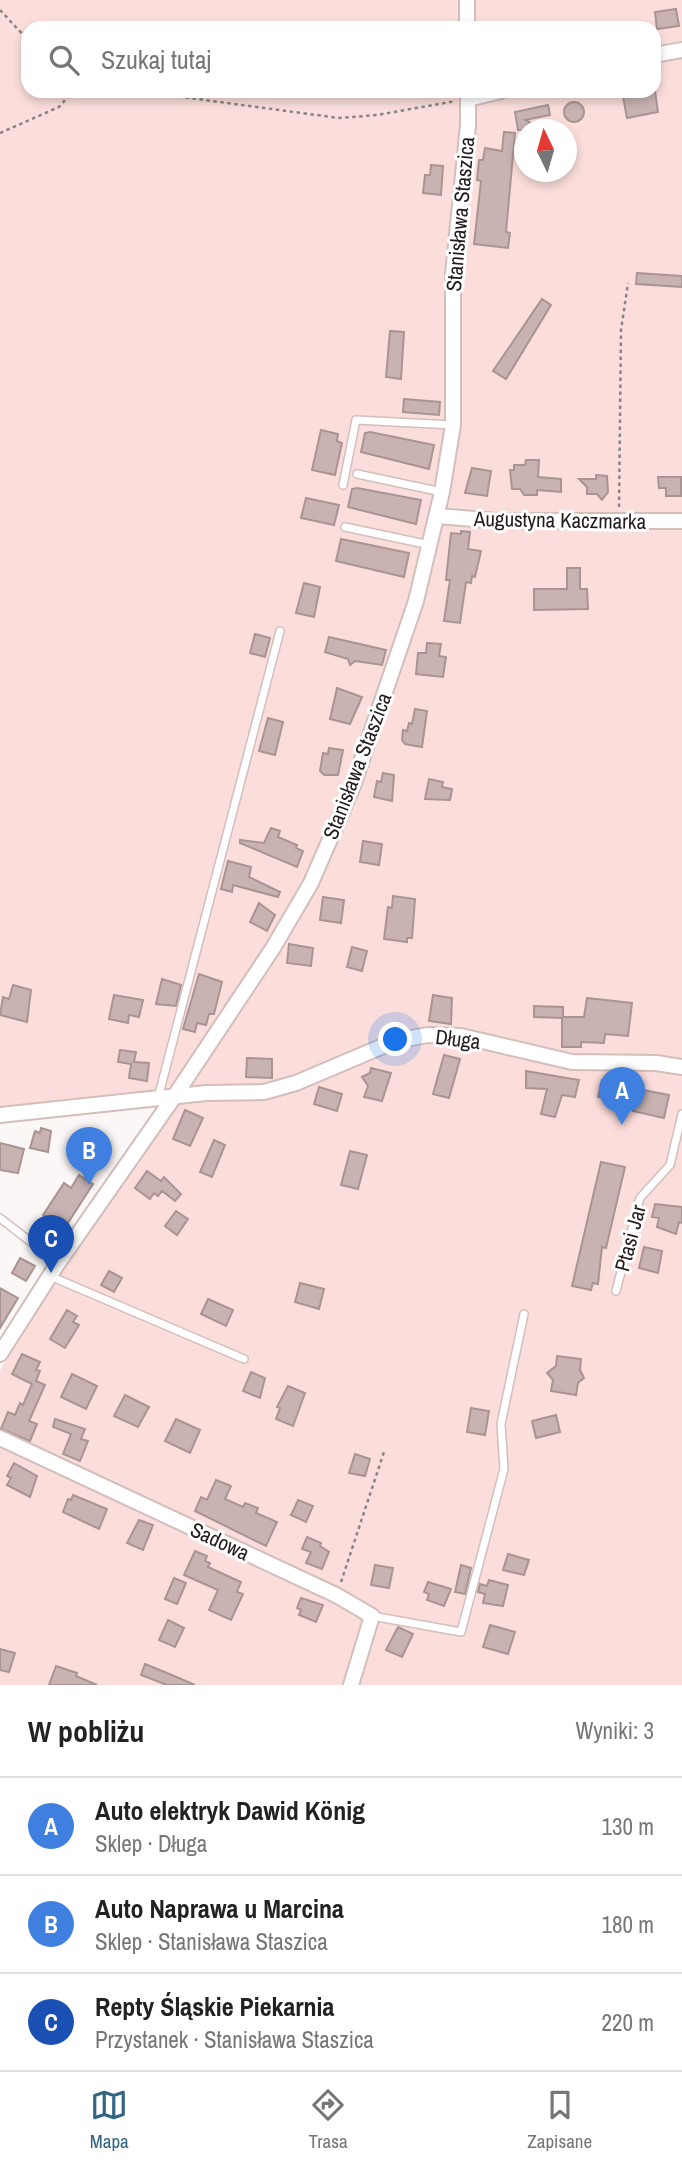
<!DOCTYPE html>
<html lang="pl">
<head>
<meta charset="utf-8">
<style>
	body { margin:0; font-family:"Archivo Narrow",sans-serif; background:#f2f2f2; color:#222 }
	.compass { position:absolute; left:514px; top:119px; width:63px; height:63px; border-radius:50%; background:#fff; box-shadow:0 4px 10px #0003; rotate:355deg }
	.you { position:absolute; left:396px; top:1040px; width:24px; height:24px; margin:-18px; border:5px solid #fff; border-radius:50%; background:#1a73e8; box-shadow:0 0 0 10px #1a73e833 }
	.badge { display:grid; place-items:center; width:46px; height:46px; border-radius:50%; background:#326582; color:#fff; font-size:23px; font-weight:700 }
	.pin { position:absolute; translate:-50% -58px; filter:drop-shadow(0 2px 4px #0008) }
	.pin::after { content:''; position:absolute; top:37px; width:24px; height:21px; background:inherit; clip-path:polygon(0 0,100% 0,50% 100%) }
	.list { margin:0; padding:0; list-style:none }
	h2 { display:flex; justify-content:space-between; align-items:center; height:91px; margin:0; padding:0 28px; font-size:30px }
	h2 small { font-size:23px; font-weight:400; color:#767676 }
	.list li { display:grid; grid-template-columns:46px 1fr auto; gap:21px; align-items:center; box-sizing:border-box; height:98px; padding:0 28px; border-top:2px solid #e0e0e0 }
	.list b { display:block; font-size:26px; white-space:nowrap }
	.list p { margin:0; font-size:23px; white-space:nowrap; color:#767676 }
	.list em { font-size:23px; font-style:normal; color:#767676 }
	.icon { flex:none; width:38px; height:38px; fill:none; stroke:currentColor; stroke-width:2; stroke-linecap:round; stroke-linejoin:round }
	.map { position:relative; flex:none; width:682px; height:1685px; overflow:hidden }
	.search { position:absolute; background:#fff; box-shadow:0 4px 10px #0003; left:21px; right:21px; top:21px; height:77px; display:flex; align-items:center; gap:18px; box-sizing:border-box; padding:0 24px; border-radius:21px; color:#767676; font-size:26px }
	.sheet { height:385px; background:#fff }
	nav { display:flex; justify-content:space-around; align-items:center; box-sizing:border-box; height:98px; border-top:2px solid #e0e0e0; background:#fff; font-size:19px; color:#767676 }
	nav a { display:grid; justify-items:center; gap:4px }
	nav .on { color:#326582 }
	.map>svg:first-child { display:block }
	.green { fill:#fbdedb; fill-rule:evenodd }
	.building { fill:#c9b3b2; stroke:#a99492; stroke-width:2 }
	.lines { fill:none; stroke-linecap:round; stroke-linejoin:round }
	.service-casing { stroke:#d3bebc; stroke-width:10 }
	.minor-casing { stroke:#d3bebc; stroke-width:18 }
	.path { stroke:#8a8484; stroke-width:2.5; stroke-dasharray:3.5 3.5; stroke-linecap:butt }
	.service { stroke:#fff; stroke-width:7 }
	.minor { stroke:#fff; stroke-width:14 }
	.labels { text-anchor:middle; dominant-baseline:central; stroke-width:6; stroke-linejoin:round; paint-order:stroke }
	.street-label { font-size:21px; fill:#231c1b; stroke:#fff }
</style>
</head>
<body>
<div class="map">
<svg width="682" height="1685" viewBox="0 0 682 1685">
	<rect width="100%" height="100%" fill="#fcf7f7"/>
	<path class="green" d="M0,0h682v1685h-682v-314l26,-50 160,-236 -186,26zM28,28h626v63h-626zM524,130h42v42h-42z"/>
	<path class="building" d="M676,9l3,17 -22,3 -2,-17z
		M622,91h33l3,21 -31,6z
		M564 112a10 10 0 1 1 20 0a10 10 0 1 1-20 0Z
		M548,105l2,10 -25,5 20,10h-27l-3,-18z
		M504,132l11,1 -9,99 4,1 -2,15 -34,-4 7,-63 -4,-1 2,-20h4l2,-12 17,3z
		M431,165l12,1 -2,29 -18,-2 2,-18h5z
		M637,273l45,3v11l-46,-3z
		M542,299l9,6 -45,74 -13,-8z
		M390,331l14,1 -3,47 -15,-2z
		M404,399l36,3 -1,13 -36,-3z
		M321,430l17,4 -1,7 5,2 -7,32 -23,-5z
		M370,432l64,13 -5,24 -68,-17 4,-19z
		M526,460h13l-1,17 23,2v13l-24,-2v5h-13l-4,-6h-8l-2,-19h4v-5h11z
		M472,468l19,3 -4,25 -22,-3z
		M596,475l11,1 1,16 -6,8 -5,-6h-10v-7l-8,-8h17z
		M658,477h23v19h-15v-8h-7z
		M357,488l64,12 -5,24 -68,-17 4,-18z
		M306,498l33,7 -5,20 -33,-7z
		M461,531l9,1 -2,17 13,2 -6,26 -3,-1 -1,7 -5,-1 -6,41 -16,-2 6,-41h-4l5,-47 10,1z
		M341,539l68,14 -5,24 -68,-16z
		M567,568h13v21h7l1,20 -54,1v-21h33z
		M304,583l16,4 -6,30 -18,-4z
		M255,634l15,4 -5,19 -15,-4z
		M329,637l57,13 -4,15 -27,-4 -5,4 -2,-6 -23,-7z
		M427,643l14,1 -2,12 7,1 -3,20 -27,-3 2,-21h8z
		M337,688l25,9 -12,27 -20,-5z
		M415,709l12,2 -5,36 -17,-3 -3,-4 1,-10 4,1 2,-8 3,1z
		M268,718l15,4 -8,33 -16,-4z
		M329,748l14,2 -5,25h-14l-4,-4 3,-18 5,1z
		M383,773l11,2 -2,26 -18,-4 3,-16 4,1z
		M429,779l14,3 -1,5 10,2 -2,11 -25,-1z
		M271,828l9,3 -2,6 19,8 -1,3 7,3 -6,16 -57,-24v-3l24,3z
		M363,841l19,3 -3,21 -19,-3z
		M228,861l23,6 -2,10 31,15 -2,5 -45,-12 -1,7 -11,-3z
		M393,896l22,3 -3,39h-5v4l-23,-3 4,-32 4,1z
		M323,897l21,3 -3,23 -21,-3z
		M259,903l16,12 -8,16 -17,-9z
		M289,944l24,4 -2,18 -24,-3z
		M352,947l15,4 -5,20 -15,-4z
		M199,974l23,8 -8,32h-5l-3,11 -9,-2 -2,9 -12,-3z
		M162,979l19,6 -5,21 -20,-2z
		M13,985l18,5 -4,32 -27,-7 3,-18 6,2z
		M114,995l29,5 -4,17 -10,-2 -1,8 -19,-4z
		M433,995l19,3 -1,26 -22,-3z
		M587,998l45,5 -4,33 -23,-2 -1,9 -23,-1v5h-19v-29l-28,-1v-11l29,1v10h21z
		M120,1050l16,2 -2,10 15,1 -2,18 -18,-3 2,-14 -13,-2z
		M444,1055l16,4 -11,39 -16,-4z
		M247,1058l25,1v19l-26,-1z
		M371,1068l20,5 -9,28 -18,-4 4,-11 -6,-9 8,-4z
		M526,1071l53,9 -4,17 -13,-2 -7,22 -14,-3 6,-25 -21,-1z
		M602,1080l18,4 -4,17 -18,-4z
		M319,1087l23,7 -5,17 -23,-7z
		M638,1089l31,6 -5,23 -31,-7z
		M185,1110l18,8 -13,28 -17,-7z
		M41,1128l10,3 -3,21 -18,-4 5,-17 5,2z
		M214,1140l11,5 -13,32 -12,-5z
		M0,1143l24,6 -6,24 -18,-3z
		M350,1151l17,4 -9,34 -17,-4z
		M601,1162l24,5 -19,81 -4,-1 -4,37 -5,-1 -2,7 -19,-4z
		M147,1171l14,10 3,-4 17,17 -6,7 -13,-10 -4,5 -4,-3 -4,6 -15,-11z
		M79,1175l14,9 -29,45 -21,-14 21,-32 7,5z
		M655,1204l27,3v16l-3,-1 -3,12 -19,-7 2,-9 -7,-1z
		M176,1211l12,8 -11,16 -12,-9z
		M644,1247l18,4 -4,22 -19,-5z
		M20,1258l15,8 -9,15 -14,-8z
		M109,1271l13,7 -8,14 -13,-7z
		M300,1283l24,6 -5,20 -24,-7z
		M0,1288l18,10 -18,30z
		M208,1299l25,11 -7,16 -25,-12z
		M67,1310l10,6 -4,6 6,3 -14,23 -15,-9z
		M22,1354l18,8 -4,8 4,1 -4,10 9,4 -16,36 8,3 -7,17 -29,-12 7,-17 7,3 5,-12 3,2 9,-21 -20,-10z
		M557,1356l24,3 -1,11 4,8 -6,5 -2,12 -25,-4 2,-11 -6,-7 9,-7z
		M251,1372l14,6 -5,20 -17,-7z
		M72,1374l25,12 -11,23 -25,-12z
		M288,1386l17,7 -12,33 -17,-7 4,-11 -3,-1z
		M125,1395l24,12 -11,20 -24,-11z
		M471,1408l18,3 -4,24 -18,-3z
		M556,1415l4,17 -24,6 -4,-17z
		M55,1419l30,10 -4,10 7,2 -8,20 -17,-7 8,-20 -18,-7z
		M176,1419l24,11 -10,23 -25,-12z
		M355,1454l15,5 -5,17 -16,-3z
		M14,1463l23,13 -7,21 -23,-12 4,-7 -4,-2z
		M216,1480l15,6 -6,13 18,8 2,-4 13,5 -2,5 21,9 -11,24 -71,-35 6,-14 6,3z
		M73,1495l34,14 -8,20 -36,-17 5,-13 3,1z
		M298,1500l15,6 -7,16 -15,-7z
		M139,1520l14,5 -10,25 -16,-7z
		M307,1537l14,6 -1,3 9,6 -7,17 -16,-6 5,-11 -9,-3z
		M195,1551l12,5 -2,5 5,2 -2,4 33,15 -4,10 6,2 -12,26 -22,-10 9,-20 -34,-15z
		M508,1554l21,6 -5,15 -21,-5z
		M375,1565l18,3 -4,20 -18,-3z
		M461,1565l10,3 -6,26 -10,-2z
		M174,1578l12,5 -9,21 -12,-5z
		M489,1580l19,5 -5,21 -20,-3 2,-9 -7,-2 2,-8 7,2z
		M428,1582l23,7 -7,17 -17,-6 2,-6 -5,-2z
		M301,1598l22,7 -7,17 -17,-7 2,-5 -4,-2z
		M168,1620l16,8 -9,19 -16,-7z
		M490,1625l25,7 -7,22 -25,-7z
		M398,1627l15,7 -11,23 -16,-7z
		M0,1649l15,4 -6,19 -9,-2z
		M145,1664l22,9 28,12h-28l-26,-10z
		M56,1666l21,7 -1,3 21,9h-48z"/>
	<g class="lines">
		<defs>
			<path id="service" d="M357,474l85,18
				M343,485l13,-65 97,5
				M345,527l85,18
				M158,1098l122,-467
				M0,1218l58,45
				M50,1276l194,83
				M616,1291l24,-93 30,-33 12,-51
				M372,1616l89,16 43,-163 -3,-45 23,-110"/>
			<path id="minor" d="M467,0v28
				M654,55l28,-5
				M468,99l33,-8
				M438,516l59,5h185
				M0,1115l206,-22 58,-1 32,-9 99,-42 33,-6 33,1 111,26 84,1 26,4
				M0,1354l58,-91 116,-166 99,-149 38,-65 42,-97 63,-185 26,-109 11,-67v-151l15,-149v-34
				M0,1438l336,157 36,21 -21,69"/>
		</defs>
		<use href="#service" class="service-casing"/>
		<use href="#minor" class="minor-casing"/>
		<path class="path" d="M0,10l28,30
			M137,91l202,27 38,-3 79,-14
			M0,133l59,-26 14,-16
			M619,507l2,-177 7,-47
			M341,1582l43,-130"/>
		<use href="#service" class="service"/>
		<use href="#minor" class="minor"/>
	</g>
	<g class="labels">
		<g class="street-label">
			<text transform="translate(460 214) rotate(-85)">Stanisława Staszica</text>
			<text transform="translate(560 520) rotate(1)">Augustyna Kaczmarka</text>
			<text transform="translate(357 766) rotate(-69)">Stanisława Staszica</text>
			<text transform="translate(458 1039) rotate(7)">Długa</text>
			<text transform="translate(630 1238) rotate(-75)">Ptasi Jar</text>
			<text transform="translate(220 1541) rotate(25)">Sadowa</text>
		</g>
	</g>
</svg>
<svg class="compass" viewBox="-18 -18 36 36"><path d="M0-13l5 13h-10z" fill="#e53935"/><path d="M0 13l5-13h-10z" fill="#767676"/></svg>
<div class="you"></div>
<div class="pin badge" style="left:622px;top:1125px;background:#3f7fe0">A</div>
<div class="pin badge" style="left:89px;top:1185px;background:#3f7fe0">B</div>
<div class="pin badge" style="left:51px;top:1273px;background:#1a4fb4">C</div>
<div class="search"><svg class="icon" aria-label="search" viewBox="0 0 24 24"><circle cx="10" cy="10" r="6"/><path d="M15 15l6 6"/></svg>Szukaj tutaj</div>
</div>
<section class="sheet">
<h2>W pobliżu<small>Wyniki: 3</small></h2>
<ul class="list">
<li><span class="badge" style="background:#3f7fe0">A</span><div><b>Auto elektryk Dawid König</b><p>Sklep · Długa</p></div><em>130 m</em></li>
<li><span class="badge" style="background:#3f7fe0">B</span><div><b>Auto Naprawa u Marcina</b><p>Sklep · Stanisława Staszica</p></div><em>180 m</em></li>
<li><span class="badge" style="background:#1a4fb4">C</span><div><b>Repty Śląskie Piekarnia</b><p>Przystanek · Stanisława Staszica</p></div><em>220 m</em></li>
</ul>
</section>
<nav>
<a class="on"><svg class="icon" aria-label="map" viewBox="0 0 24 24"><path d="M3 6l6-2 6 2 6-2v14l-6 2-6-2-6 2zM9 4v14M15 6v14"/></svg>Mapa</a>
<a><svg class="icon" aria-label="directions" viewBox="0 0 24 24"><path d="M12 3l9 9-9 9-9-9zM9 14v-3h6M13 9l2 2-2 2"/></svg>Trasa</a>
<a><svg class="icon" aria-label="saved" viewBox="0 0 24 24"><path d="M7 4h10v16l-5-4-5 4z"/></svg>Zapisane</a>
</nav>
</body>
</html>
